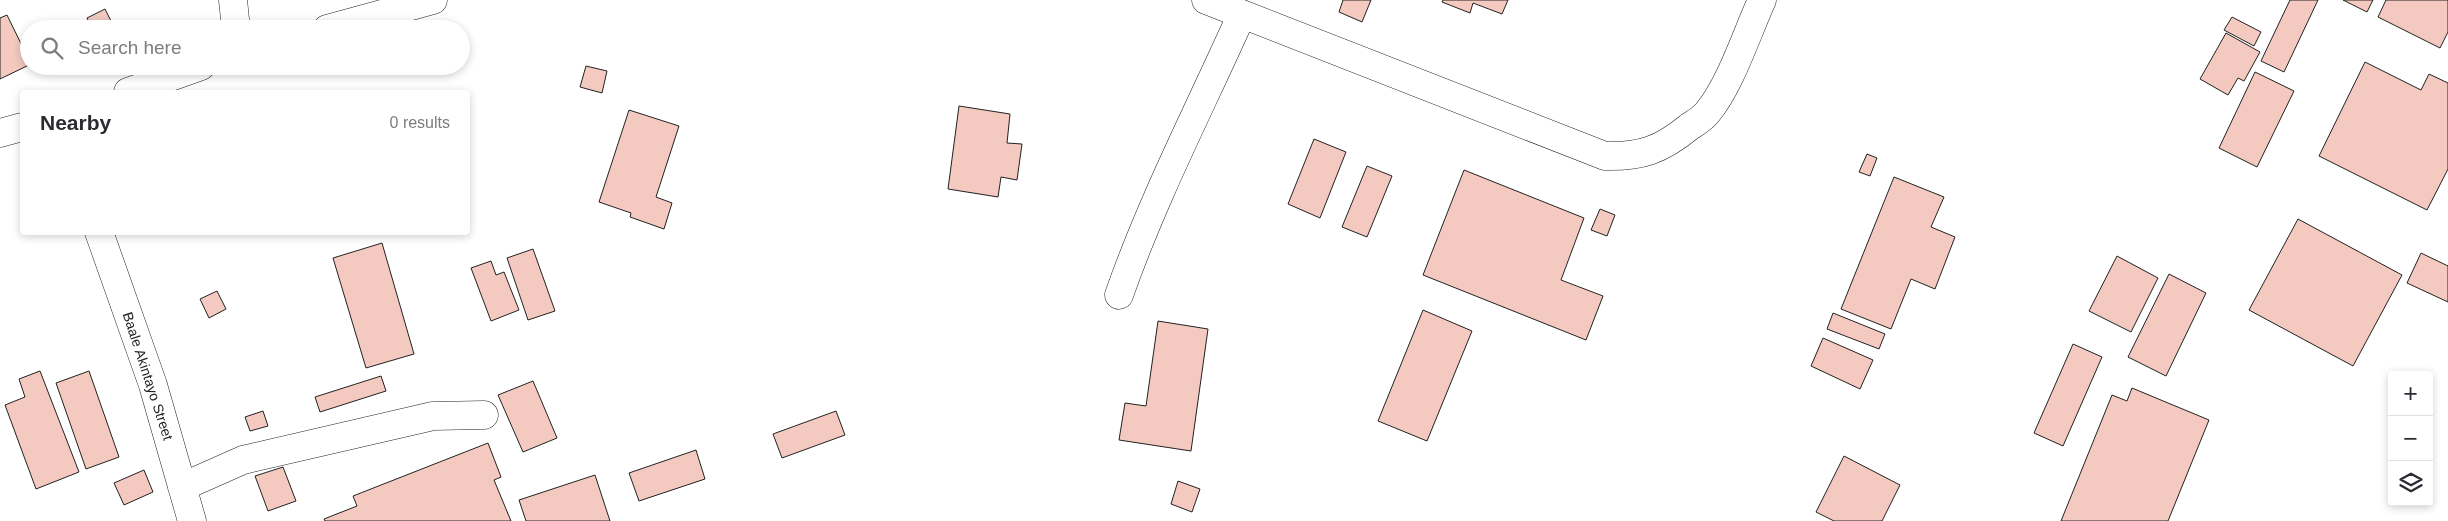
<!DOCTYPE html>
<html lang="en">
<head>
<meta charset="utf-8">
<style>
	body { margin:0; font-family:Helvetica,sans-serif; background:#f7f7f7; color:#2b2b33 }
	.controls { position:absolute; right:15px; bottom:15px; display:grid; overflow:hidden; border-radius:5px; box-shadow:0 2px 8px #0003 }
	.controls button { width:45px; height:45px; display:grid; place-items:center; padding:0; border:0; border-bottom:1px solid #e1e1e2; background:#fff; color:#2b2b33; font:25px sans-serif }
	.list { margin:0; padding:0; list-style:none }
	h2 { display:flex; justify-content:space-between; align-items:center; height:65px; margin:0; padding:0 20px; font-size:21px }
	h2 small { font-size:16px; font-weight:400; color:#7c7c81 }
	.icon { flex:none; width:28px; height:28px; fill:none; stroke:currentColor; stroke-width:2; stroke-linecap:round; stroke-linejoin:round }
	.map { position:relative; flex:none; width:2448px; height:521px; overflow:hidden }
	.search { position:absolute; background:#fff; box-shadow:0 2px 8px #0003; left:20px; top:20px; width:450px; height:55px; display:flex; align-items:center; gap:12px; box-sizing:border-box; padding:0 18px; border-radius:28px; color:#7c7c81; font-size:19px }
	.panel { position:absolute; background:#fff; box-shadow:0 2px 8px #0003; left:20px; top:90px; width:450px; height:145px; border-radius:5px }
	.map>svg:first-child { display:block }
	.building { fill:#f3c9c0; stroke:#222 }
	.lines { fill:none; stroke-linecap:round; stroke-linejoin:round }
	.minor-casing { stroke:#222; stroke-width:29 }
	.minor { stroke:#fff; stroke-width:28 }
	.labels { text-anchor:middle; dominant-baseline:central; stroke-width:4; stroke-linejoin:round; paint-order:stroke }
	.street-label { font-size:14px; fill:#222; stroke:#fff }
</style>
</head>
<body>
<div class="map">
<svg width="2448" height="521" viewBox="0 0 2448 521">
	<rect width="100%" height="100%" fill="#fff"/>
	<path class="building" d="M1343,0h28l-9,22 -23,-10z
		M1443,0h65l-6,14 -29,-11 -3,10 -28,-11z
		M2290,0h28l-34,72 -23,-11z
		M2343,0h30l-6,12z
		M2386,0h62v32l-8,16 -62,-31z
		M105,9l10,20h-23l-5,-11z
		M7,15l22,45v5l-29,14v-61z
		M2232,17l29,15 -7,14 -30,-16z
		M2226,33l34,19 -16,29 -6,-3 -10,17 -28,-16z
		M2365,62l56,28 8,-16 19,9v86l-21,41 -108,-54z
		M586,66l21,5 -5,22 -22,-6z
		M2255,72l39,19 -37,76 -38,-19z
		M959,106l51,8 -3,29 15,1 -5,36 -16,-3 -3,20 -50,-8z
		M629,110l50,16 -23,71 16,6 -8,26 -34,-12 1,-4 -32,-11z
		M1314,139l32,13 -26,66 -32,-14z
		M1867,154l10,4 -7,18 -11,-4z
		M1367,166l25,10 -25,61 -25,-10z
		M1464,170l120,48 -23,62 42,16 -17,44 -163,-65z
		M1894,177l50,20 -13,30 24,10 -20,52 -24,-10 -20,50 -50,-20z
		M1600,209l15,6 -8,21 -16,-6z
		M2298,219l104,56 -49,91 -104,-56z
		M382,243l32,111 -48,14 -33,-110z
		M533,249l22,62 -27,9 -21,-62z
		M2421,253l27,13v36l-41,-19z
		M2117,256l41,22 -27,54 -42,-21z
		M491,261l5,14 8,-3 15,38 -28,11 -20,-53z
		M2169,274l37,19 -40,83 -38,-19z
		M217,291l9,18 -17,9 -9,-19z
		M1423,310l49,21 -45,110 -49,-20z
		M1833,313l52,21 -6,15 -52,-20z
		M1158,321l50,8 -17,122 -72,-11 6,-37 21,3z
		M1823,338l50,22 -13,29 -49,-23z
		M2073,344l29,13 -39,89 -29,-13z
		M40,371l39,101 -43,17 -31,-84 20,-8 -6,-18z
		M89,371l30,86 -33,12 -30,-86z
		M381,376l5,15 -66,21 -5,-15z
		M533,381l24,57 -34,14 -25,-57z
		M2132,388l77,32 -41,101h-107l51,-126 15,6z
		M263,411l5,15 -18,5 -5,-14z
		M836,411l9,24 -63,23 -9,-24z
		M488,443l13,34 -7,3 17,41h-186l-1,-2 33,-13 -4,-10z
		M696,450l9,29 -66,22 -10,-28z
		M1844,456l56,29 -18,36h-48l-18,-9z
		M283,467l13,34 -28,10 -13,-35z
		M144,470l9,22 -29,13 -10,-22z
		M595,475l15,46h-84l-7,-21z
		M1178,481l22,8 -8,23 -21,-8z"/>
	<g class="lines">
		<defs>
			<path id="minor" d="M233,0l3,29
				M1206,0l399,156c36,1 56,-6 84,-29 6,-4 13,-8 18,-14 23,-27 40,-80 55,-113
				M327,29l106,-29
				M128,92l73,-26
				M0,133l22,-6
				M99,232l54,153 39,136
				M1119,295c34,-97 81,-187 123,-281
				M182,487l61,-27 190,-44 51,-1"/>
		</defs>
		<use href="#minor" class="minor-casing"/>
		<use href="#minor" class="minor"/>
	</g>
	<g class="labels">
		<g class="street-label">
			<text transform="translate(148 376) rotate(72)">Baale Akintayo Street</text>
		</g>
	</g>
</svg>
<div class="controls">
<button>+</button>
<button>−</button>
<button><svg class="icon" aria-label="layers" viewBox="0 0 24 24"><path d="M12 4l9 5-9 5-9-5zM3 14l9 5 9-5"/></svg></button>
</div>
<div class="search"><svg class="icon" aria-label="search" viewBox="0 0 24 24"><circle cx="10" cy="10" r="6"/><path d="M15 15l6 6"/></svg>Search here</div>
<section class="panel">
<h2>Nearby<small>0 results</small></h2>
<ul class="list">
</ul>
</section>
</div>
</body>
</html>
